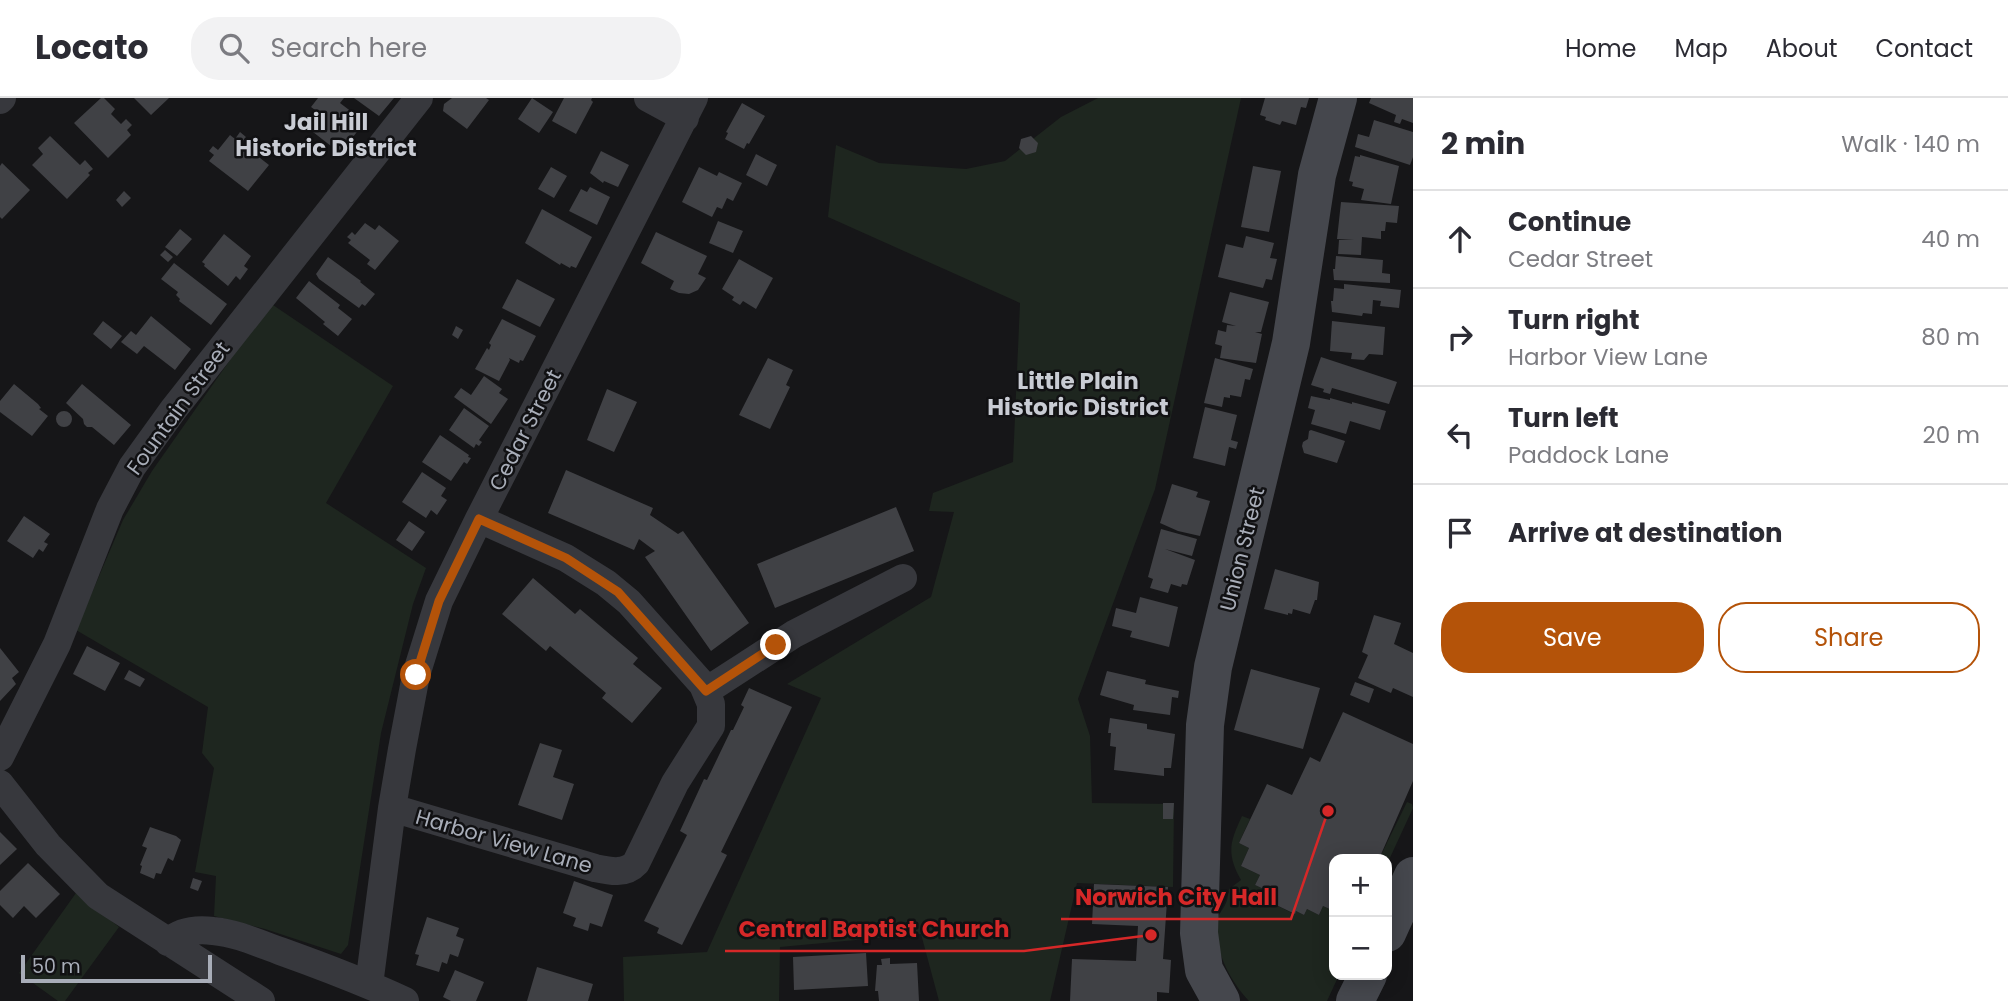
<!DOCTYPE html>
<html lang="en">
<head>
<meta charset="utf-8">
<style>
	body { margin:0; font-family:Poppins,sans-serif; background:#f2f2f3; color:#2b2b33 }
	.controls { position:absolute; right:21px; bottom:21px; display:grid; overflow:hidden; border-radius:14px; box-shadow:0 4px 18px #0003 }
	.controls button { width:63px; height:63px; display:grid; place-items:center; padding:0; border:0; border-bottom:2px solid #e1e1e2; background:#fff; color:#2b2b33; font:35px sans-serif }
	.scale { position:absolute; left:21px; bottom:18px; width:191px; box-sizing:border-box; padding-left:7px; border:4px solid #a8adb8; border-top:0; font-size:19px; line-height:24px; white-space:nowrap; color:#a8adb8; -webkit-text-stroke:5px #111113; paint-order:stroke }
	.stop { position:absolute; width:21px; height:21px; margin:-16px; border:5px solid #b45309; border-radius:50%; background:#fff }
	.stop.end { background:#b45309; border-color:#fff; box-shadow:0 2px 7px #0008 }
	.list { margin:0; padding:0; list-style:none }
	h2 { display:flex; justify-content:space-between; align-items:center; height:91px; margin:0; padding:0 28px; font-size:30px }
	h2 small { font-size:23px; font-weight:400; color:#7c7c81 }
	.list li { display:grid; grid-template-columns:46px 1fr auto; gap:21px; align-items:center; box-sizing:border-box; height:98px; padding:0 28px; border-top:2px solid #e1e1e2 }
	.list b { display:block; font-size:26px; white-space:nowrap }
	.list p { margin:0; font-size:23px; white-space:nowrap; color:#7c7c81 }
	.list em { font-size:23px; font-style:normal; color:#7c7c81 }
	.actions { display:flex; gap:14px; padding:21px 28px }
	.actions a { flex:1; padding:16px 0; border:2px solid #b45309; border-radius:28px; text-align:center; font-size:24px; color:#b45309 }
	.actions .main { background:#b45309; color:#fff }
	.icon { flex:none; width:38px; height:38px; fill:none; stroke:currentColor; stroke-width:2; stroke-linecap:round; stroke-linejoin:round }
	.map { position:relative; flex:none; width:1413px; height:903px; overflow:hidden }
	header { display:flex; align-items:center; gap:42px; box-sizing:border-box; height:98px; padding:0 35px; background:#fff; border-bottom:2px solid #e1e1e2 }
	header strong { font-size:33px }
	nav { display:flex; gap:38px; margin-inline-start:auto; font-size:24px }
	.search { width:490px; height:63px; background:#f2f2f3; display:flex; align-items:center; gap:18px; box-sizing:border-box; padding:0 24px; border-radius:28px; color:#7c7c81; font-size:26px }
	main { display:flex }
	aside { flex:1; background:#fff }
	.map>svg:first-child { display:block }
	.green { fill:#1e261f }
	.building { fill:#404145 }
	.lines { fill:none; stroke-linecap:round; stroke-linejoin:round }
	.minor { stroke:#37383d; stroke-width:28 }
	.secondary { stroke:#45474d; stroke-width:38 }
	.route { stroke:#b45309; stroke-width:9 }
	.labels { text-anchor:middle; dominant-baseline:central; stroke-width:5; stroke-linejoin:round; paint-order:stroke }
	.street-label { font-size:21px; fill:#a8adb8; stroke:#111113 }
	.neighbourhood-label { font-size:23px; font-weight:bold; fill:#c9ccd4; stroke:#111113 }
	.leader { fill:none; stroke:#d62828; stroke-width:2.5 }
	.callout-dot { fill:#d62828; stroke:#111113; stroke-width:2.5 }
	.callout-label { font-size:23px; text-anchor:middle; font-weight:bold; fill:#d62828; stroke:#111113; stroke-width:5; stroke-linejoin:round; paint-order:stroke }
</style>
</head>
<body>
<header>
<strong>Locato</strong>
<div class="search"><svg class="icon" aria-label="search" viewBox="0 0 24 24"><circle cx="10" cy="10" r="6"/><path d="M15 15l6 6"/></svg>Search here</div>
<nav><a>Home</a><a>Map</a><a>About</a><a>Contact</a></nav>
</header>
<main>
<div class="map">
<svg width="1413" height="903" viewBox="0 0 1413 903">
	<rect width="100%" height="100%" fill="#161618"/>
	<path class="green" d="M1098,0h143l-86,391 -77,210 12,37 2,67 82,1 -1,83 -96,-4 -27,118h-111l-18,-67 -141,13 -1,54h-155l-1,-44 84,-5 114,-254 -34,-14 144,-87 23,-85 -25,-1 4,-18 80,-31 7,-159 -192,-86 8,-72 43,18 87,6 39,-8 56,-44z
		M270,205l123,83 -67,117 100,65 -13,36 -32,129 -33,212 -7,9 -76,-25 -51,-13 2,-40 -21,-4 19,-104 -12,-15 6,-46 -132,-77 47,-110 29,-49z
		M1407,704l5,2 1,4 -25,54 -1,-3h-8z
		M1242,718l8,3 -11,24 10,5 -8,18 19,9 -5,10 11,5 -3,6 8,3 -1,3 24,12 2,-3 8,4 3,-6 12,6 4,-9 11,5v64h5l-12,26h-78c-19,-20 -36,-52 -32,-81 1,-6 6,-10 8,-15 3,-5 3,-11 4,-16l12,-9c-15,-27 -11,-38 1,-64z
		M76,795l43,34 -54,74h-7l-39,-28z"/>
	<path class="building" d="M101,0h3l11,11 -4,5 10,10 5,-5 6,6 -5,5 4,5 -23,23 -34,-35z
		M134,0h35l-18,17z
		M318,0h26l-4,5 25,19 -25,31 -27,-21 12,-15 -14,-10z
		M354,0h40l-15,18z
		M452,0h34l3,2 -22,29 -24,-18 1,-7z
		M532,0l21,14 -14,21 -21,-14z
		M564,0h28l-1,2 2,2 -17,32 -24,-13z
		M1265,0h44l-3,10 -5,-1 -5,18 -14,-4 -2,4 -15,-5 1,-3 -6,-2z
		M1371,0h42v25l-11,-4 -2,5 -6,-2 2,-7 -27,-12z
		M742,5l23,13 -16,28 -2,-1 -3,6 -19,-10 3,-6 -2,-1z
		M1374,22l39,12v25l-3,8 -55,-18 3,-13 11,3z
		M240,34l6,5 -5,6 28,22 -21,26 -39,-30 5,-6 -5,-4 4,-5 5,4 12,-15 5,4z
		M50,38l30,29 5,-5 8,9 -5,4 2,2 -23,24 -35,-34 11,-11 -5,-6z
		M1031,38l7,7 -2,9 -10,3 -7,-7 2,-9z
		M601,53l28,14 -11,22 -14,-6 -1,2 -13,-10z
		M756,56l21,11 -10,21 -21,-11z
		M1360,57l39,11 -8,38 -30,-4 3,-11 -12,-3 1,-4 -4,-1 6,-25 5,1z
		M2,65l28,27 -28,29 -2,-2v-51z
		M1253,68l28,5 -12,61 -28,-5z
		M551,69l16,9 -13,22 -16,-9z
		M699,69l18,9 2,-4 23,11 -9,18 -6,-3 -5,11 -5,-2 -5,10 -30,-15z
		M590,89l20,10 -13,28 -28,-14 12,-22 6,3z
		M124,93l7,7 -9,9 -6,-7z
		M1341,104l58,4 -2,17 -11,-1 -1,9h-4v8l-19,-2 -1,18 -23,-1 1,-14h15l-17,-1z
		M542,111l50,28 -16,31 -5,-2 -1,2 -9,-5 -1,2 -35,-22z
		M718,123l25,10 -10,22 -24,-10z
		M365,125l10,7 4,-5 20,16 -24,29 -8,-6 3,-4 -22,-17 3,-3 -4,-3 5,-5 3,3z
		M180,131l12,10 -15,17 -12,-9z
		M656,134l51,24 -9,18 8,4 -8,12 -9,4 -10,-1 -9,-4 4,-8 -33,-18z
		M224,136l27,22 -7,10 4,3 -8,11 -4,-4 -8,10 -24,-20 1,-2 -3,-2z
		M1246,138l28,7 -4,15 7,1 -5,21 -6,-1 -3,9 -45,-11 8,-33 17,4z
		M165,152l8,7 -5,5 -8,-7z
		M1336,158l47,4 -1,13 8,1v9l-56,-3 -1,-11h2z
		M328,159l33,24 -1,1 15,12 -10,12 -3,-2 -3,4 -40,-29 -3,-5z
		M739,161l34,19 -17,31 -13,-8 -3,4 -8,-5 2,-3 -12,-8z
		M174,165l53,41 -16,21 -32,-24 1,-2 -4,-4 2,-3 -17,-13z
		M517,181l38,20 -15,28 -38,-19z
		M309,183l31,24 -2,3 14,11 -14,17 -15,-12 2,-2 -29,-24z
		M1344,186l57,6 -2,18 -19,-2 1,-5 -8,-1 -1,14 -9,-1 -1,3 -30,-4 -1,-11h2l1,-13 10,1z
		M1230,194l39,10 -8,30h-6l7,2 -6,29 -36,-5 2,-12 -7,-2 3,-14 8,2 1,-7 9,1 -14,-4z
		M151,218l40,33 -16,21 -31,-24 -7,8 -16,-12 10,-11 5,4z
		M502,221l34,17 -13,25 -3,-1 -1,3 -10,-5 1,2 -11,21 -24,-12 12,-21 2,2 2,-5 -2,-2z
		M103,223l19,15 -11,13 -18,-15z
		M1332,223l53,6 -2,28 -14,-1 -5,6 -13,-1 1,-6 -22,-2z
		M456,228l7,4 -5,9 -6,-4z
		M1321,259l76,25 -8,22 -57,-16 -2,6 -7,-2 1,-3 -13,-4z
		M768,260l25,12 -7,15 4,2 -20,42 -31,-14z
		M1215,260l38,11 -3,11 -5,-1 -4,18 -11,-2v3l-6,-1 -2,10 -18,-4z
		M484,278l18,13 -3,4 9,6 -17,25 -37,-27 7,-9 10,7z
		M14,286l24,20 3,4 -2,1 9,7 -16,20 -32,-24v-11z
		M82,286l49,41 -17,20 -22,-18h-5l-3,-3 -1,-5 -17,-16z
		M607,291l30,13 -23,50 -27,-12z
		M1311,298l19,4v-2l22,6v-2l34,9 -6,19 -30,-9 -4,13 -35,-10 4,-14 -7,-2z
		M1205,309l32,8 -6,25 7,2 -2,7 -7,-2 -4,19 -32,-8z
		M464,310l25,18 -10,14 3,2 -3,4 -3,-2 -2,4 -25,-18z
		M56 321a8 8 0 1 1 16 0a8 8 0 1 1-16 0Z
		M1311,332l34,11 -8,22 -33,-10 -2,-7 1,-4 5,-3 1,-8z
		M440,337l29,20 -1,2 3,1 -4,6 -3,-2 -13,19 -29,-19z
		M566,372l87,38 -3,7 28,19 5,-3 66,92 -38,28 -66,-94 10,-6 -16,-12 -5,11 -86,-37z
		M422,374l24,16 -5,8 6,4 -10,15 -6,-5 -5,8 -24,-16z
		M1172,386l26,8 -2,5 14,4 -10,35 -22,-5 -18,-8z
		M896,409l18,44 -139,57 -18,-44z
		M24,418l26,18 -6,8 4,2 -5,8 -4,-3 -6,9 -26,-17z
		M409,423l16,11 -13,19 -16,-11z
		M1161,431l36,10 -5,17 -27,-7 30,11 -8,25 -5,-1 -1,3 -10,-3 -3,9 -18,-5 3,-9 -5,-2z
		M1275,471l44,13 -2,18h-2l-5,14 -17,-5 -1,5 -4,-1v2l-24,-6z
		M533,480l42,36 5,-5 58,49 -5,6 29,24 -30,35 -30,-25 4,-5 -56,-47 -4,5 -44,-37z
		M1140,499l38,10 -9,40 -39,-10 2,-6 -20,-5 4,-18 20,5z
		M1374,517l27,8 -7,21 19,9v44l-20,-9 -2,5 -33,-15 10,-23 -6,-3z
		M87,548l33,17 -15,28 -32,-17z
		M0,550l19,24 -7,6 4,6 -16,17z
		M1251,571l69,19 -17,61 -69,-19z
		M129,572l16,9 -5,8 -16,-8z
		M1107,573l39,9 -1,4 34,7 -1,7 -6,-1 -2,18 -37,-5 1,-5 -34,-10z
		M1355,584l19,7 -5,14 -19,-8z
		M749,590l43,19 -71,145 6,3 -45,90 -25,-12 2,-5 -15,-7 43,-86 -7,-4 24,-52 3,1 24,-50h2l11,-23 -3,-2z
		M1343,614l70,32v37l-34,78h-45v52l-11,-5 -4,9 -12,-6 -3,6 -8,-4 -1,3 -25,-12 1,-3 -8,-3 3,-6 -11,-5 5,-10 -19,-9 8,-18 -10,-5 28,-59 25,11 18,-38 10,5z
		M1110,620l37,6v5l28,5 -4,34h-7v8l-50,-6 2,-23 -6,-1 1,-13h-3z
		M540,645l22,7 -9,27 21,7 -12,36 -44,-15z
		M1163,705h11l-1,16h-10z
		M150,729l26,9 5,4 -8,21 -5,-3 -7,16 -5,-1 -2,6 -14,-6 2,-7 -2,-1 7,-17 -5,-2z
		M0,734l17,17 -17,16z
		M28,765l32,31 -24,24 -12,-12 -11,12 -13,-13v-14z
		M193,780l9,3 -4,10 -8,-3z
		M574,783l39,14 -11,32 -12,-4 -2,8 -15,-5 3,-8 -13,-5z
		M1094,786l74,3 -5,72 8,1 -2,33 -12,-1v9h-87l2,-42 64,2 2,-35 -46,-2z
		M427,819l32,11 -3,8 8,3 -6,18 -8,-3 -3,10 -5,-2 -3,10 -23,-7 3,-10 -4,-1z
		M866,855l2,33 -74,4 -1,-33z
		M890,860v6l27,-1 2,38h-40l-1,-10h-3l2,-26h5l-1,-6z
		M537,869l56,17 -5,17h-61z
		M455,872l29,12 -8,19h-25l-8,-4z"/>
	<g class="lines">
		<path class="minor" d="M648,0l37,20
			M0,2l2,-2
			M706,593l88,-57 109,-56
			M0,659l57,-113 53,-135 22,-42 41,-57 246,-312
			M0,686l48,61 50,51 163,105
			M392,710l203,60c14,3 30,7 41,-5l39,-80 36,-57v-22l-8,-19 -74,-83 -23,-19 -40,-25 -87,-39
			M168,844c12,-11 29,-13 45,-11 23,2 45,12 67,20 42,15 84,31 125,50
			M369,887l23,-177 10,-59 14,-74 23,-74 40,-82 215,-421"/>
		<path class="secondary" d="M1387,835l26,-57
			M1221,903l-17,-31 -5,-37 6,-208 8,-58 78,-324 26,-168 21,-77
			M1355,903l13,-26"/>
	</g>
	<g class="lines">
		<path class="route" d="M416,577l23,-74 40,-82 87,39 52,34 88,99 70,-46"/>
	</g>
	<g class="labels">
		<g class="street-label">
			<text transform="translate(178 310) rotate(-54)">Fountain Street</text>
			<text transform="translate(525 332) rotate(-63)">Cedar Street</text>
			<text transform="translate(1242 451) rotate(-76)">Union Street</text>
			<text transform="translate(504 743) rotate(16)">Harbor View Lane</text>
		</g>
		<g class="neighbourhood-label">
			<text x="326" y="24">Jail Hill<tspan x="326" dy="26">Historic District</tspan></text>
			<text x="1078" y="283">Little Plain<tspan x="1078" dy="26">Historic District</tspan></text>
		</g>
	</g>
	<path class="leader" d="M1328 713L1291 821H1061M1151 837L1024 853H725"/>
	<g class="callout-dot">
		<circle cx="1328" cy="713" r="7"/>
		<circle cx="1151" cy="837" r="7"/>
	</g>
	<g class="callout-label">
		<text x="1176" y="807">Norwich City Hall</text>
		<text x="874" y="839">Central Baptist Church</text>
	</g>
</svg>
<div class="controls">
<button>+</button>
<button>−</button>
</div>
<div class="scale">50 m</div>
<div class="stop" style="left:416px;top:577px"></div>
<div class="stop end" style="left:776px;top:547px"></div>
</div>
<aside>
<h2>2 min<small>Walk · 140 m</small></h2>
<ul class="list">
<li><svg class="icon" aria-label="ahead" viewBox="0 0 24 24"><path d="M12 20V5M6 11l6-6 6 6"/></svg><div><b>Continue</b><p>Cedar Street</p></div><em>40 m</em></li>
<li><svg class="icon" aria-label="right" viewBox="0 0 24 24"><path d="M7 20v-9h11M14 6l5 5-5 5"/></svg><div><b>Turn right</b><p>Harbor View Lane</p></div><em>80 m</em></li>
<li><svg class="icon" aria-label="left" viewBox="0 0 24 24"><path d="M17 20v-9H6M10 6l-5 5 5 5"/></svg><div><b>Turn left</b><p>Paddock Lane</p></div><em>20 m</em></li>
<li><svg class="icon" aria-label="arrive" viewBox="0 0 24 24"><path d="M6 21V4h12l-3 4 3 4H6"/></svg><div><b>Arrive at destination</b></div></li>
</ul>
<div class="actions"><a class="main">Save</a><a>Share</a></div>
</aside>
</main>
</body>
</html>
